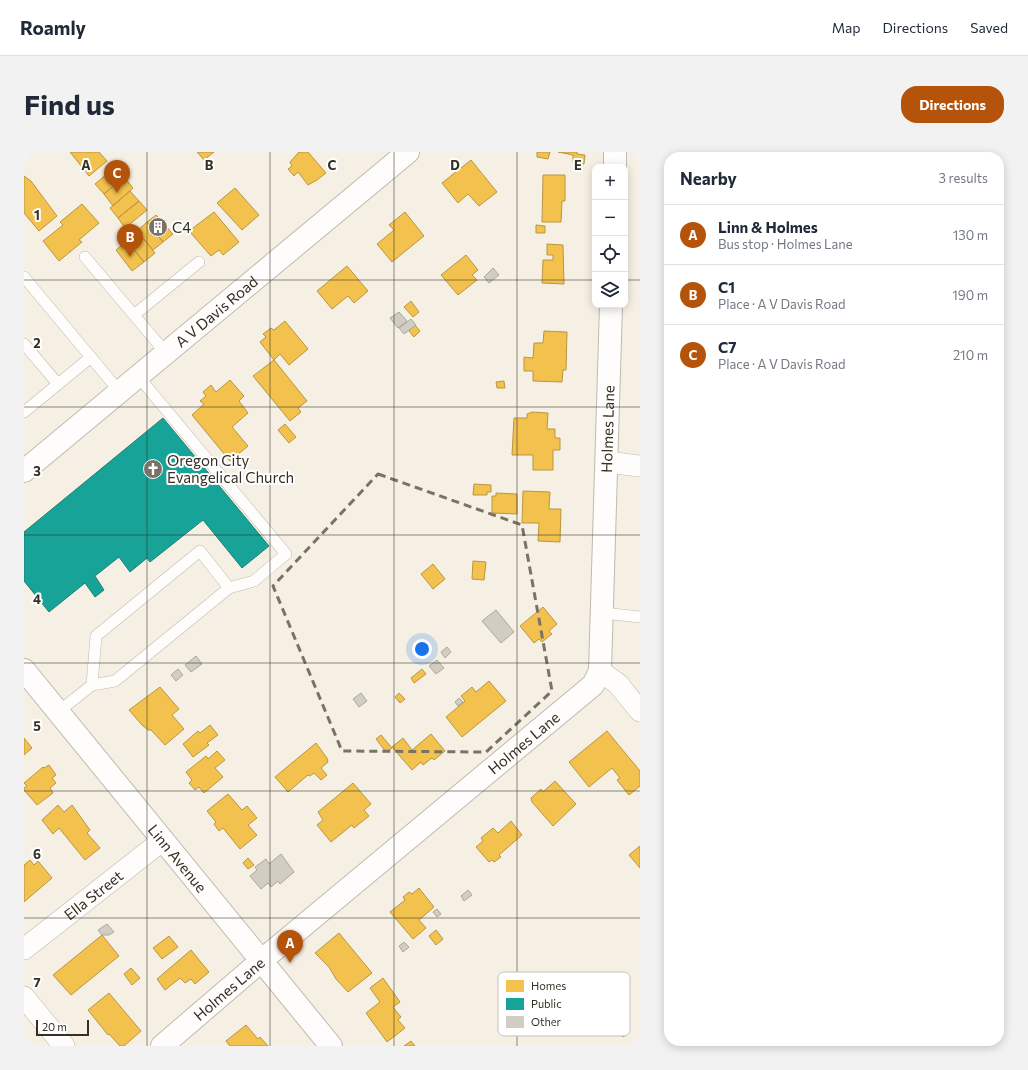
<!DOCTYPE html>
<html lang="en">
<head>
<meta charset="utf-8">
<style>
	body { margin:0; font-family:Commissioner,sans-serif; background:#f2f2f3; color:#1f2937 }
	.controls { position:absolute; right:12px; top:12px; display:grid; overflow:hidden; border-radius:8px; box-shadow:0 2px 10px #0003 }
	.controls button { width:36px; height:36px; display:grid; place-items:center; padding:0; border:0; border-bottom:1px solid #e0e1e3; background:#fff; color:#1f2937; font:20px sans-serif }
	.scale { position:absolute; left:12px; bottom:10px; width:53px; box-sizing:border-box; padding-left:4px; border:2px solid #353024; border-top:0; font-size:11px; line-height:14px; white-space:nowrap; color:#353024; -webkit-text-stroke:3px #fff; paint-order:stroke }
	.you { position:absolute; left:398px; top:497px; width:14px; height:14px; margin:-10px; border:3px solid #fff; border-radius:50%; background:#1a73e8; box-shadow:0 0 0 6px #1a73e833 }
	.badge { display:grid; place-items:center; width:26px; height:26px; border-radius:50%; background:#b45309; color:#fff; font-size:13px; font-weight:700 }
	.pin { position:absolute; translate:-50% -33px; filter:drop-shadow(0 1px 2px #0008) }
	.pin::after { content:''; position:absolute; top:21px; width:14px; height:12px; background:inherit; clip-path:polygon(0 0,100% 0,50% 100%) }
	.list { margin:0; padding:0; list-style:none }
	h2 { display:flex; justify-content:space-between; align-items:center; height:52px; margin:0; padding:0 16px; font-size:17px }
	h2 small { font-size:13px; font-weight:400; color:#747a83 }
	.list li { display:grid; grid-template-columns:26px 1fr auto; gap:12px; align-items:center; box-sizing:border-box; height:60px; padding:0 16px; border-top:1px solid #e0e1e3 }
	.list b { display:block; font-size:15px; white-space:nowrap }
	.list p { margin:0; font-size:13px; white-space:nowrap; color:#747a83 }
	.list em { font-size:13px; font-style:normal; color:#747a83 }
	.icon { flex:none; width:22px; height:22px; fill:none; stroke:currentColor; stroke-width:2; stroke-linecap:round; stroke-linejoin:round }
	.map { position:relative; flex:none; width:616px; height:894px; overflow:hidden; border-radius:16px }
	header { display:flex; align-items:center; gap:24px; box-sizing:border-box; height:56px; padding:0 20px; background:#fff; border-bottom:1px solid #e0e1e3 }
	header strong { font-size:19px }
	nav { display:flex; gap:22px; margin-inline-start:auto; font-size:14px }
	.intro { display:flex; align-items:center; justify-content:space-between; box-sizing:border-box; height:96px; padding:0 24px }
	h1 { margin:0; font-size:28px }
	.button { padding:10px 18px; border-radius:16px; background:#b45309; color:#fff; font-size:14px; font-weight:700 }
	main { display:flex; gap:24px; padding:0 24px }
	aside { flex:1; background:#fff; border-radius:16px; box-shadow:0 2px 10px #0003 }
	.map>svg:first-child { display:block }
	.homes { fill:#f2c14e; stroke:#b99641 }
	.public { fill:#17a398; stroke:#208075 }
	.building { fill:#d2cdc2; stroke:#aca79c }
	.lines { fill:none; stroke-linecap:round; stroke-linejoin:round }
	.service-casing { stroke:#bebaaf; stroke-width:12 }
	.minor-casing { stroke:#bebaaf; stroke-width:22 }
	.tertiary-casing { stroke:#bebaaf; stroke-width:24 }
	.secondary-casing { stroke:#bebaaf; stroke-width:24 }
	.service { stroke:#fefdfb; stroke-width:11 }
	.minor { stroke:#fefdfb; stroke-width:21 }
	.tertiary { stroke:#fefdfb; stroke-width:22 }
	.secondary { stroke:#fefdfb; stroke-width:22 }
	.marked { fill:none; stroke:#797367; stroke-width:3; stroke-dasharray:8 5; stroke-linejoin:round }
	.grid { fill:none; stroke:#353024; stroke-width:1; stroke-opacity:0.55 }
	.labels { text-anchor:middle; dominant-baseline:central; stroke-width:4; stroke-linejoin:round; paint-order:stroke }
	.poi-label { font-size:15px; fill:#353024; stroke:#fff; text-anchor:start }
	.street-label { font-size:15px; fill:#353024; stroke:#fff }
	.key { fill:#fff; stroke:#c2c1bd; stroke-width:1 }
	.key-label { font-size:11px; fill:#353024 }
	.grid-label { font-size:13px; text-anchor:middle; font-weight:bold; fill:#353024; stroke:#fff; stroke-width:4; stroke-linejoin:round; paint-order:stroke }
</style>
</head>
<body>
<header>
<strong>Roamly</strong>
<nav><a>Map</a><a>Directions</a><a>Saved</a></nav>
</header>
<div class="intro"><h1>Find us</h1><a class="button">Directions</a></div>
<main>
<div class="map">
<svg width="616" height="894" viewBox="0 0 616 894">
	<rect width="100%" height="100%" fill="#f6f0e4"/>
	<path class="homes" d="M46,0h29l8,9 -18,15z
		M173,0h17l-10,8z
		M275,0h9l18,21 -9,7 -9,5 -10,-13 -4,4 -6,-7 4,-3 -2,-4z
		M513,0h13l-2,7 -11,-2z
		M534,0h19v2l8,1 -1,9 -11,-2v-7z
		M447,8l26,32 -18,14 -11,-12 -10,9 -16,-20z
		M91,15l9,10 -20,17 -9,-10z
		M519,23h22v26h-3l-1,21h-19z
		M0,24l7,5 26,35 -18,15 -15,-18z
		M100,25l9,11 -20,18 -9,-12z
		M211,36l24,27 -17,15 -25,-27z
		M106,39l9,10 -21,17 -8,-10z
		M115,49l8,9 -22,18 -7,-10z
		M58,52l17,19 -20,17 3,2 -23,19 -16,-20 20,-16 -3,-3z
		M190,60l25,30 -16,13 -4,-5 -8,6 -22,-25z
		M381,60l19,24 -32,26 -15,-18 17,-14 -5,-5z
		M132,63l17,19 -10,8 -16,-20z
		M123,70l16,20 -10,8 -16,-19z
		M512,73l9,1v7h-9z
		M114,80l17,21 -11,9 -17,-21z
		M103,89l17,21 -12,9 -16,-21z
		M523,92l16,1 1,39 -22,-1 1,-23h10v-5h-6z
		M442,103l12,15 -6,5 5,5 -19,15 -17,-20z
		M323,114l21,25 -14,12 -6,-7 -16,13 -15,-18z
		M387,149l8,11 -6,5 -9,-10z
		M261,169l23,28 -19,16 -9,-11 -6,6 -14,-18 6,-5 -3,-3 8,-6 3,2z
		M391,173l5,6 -6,6 -5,-6z
		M520,179l23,1 -1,38h-3l-1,12 -29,-1v-10h-9v-14l9,1 1,-15h9z
		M250,208l33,41 -9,7 3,4 -11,9 -37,-45z
		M206,228l14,16 -5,5 9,12 -16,14 16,19 -18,15 -38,-46 12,-11 -4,-3 6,-5 -3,-4 8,-7 5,7z
		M480,229l1,7h-8l-1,-6z
		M508,260l16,1 -1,16h8v9h5v12h-7v20h-20v-15h-21l2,-37h13v-4z
		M261,272l11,13 -7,6 -11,-13z
		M450,332l17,1v7h-4v3h-14z
		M499,339l27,1 -1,17h12l-1,33 -22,-1 1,-18h-17z
		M472,341l21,1v20l-25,-1v-17h4z
		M449,409l13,1 -2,18 -12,-1z
		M409,412l12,15 -12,10 -12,-15z
		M519,455l14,17 -8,7 3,3 -10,8 -3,-3 -5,4 -14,-17z
		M398,517l4,5 -12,9 -3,-5z
		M465,529l17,20 -44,36 -16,-20 19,-16 -4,-5 11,-9 4,5z
		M136,535l19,22 -7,6 12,14 -19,16 -14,-15h-3l-6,-5 -13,-15z
		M375,541l6,6 -5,4 -5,-6z
		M186,573l8,10 -11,8 2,2 -16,12 -10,-13 15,-13 2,2z
		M583,579l33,40v15l-11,9 -12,-15 3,-2 -8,-10 -23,19 -20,-25z
		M407,582l14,17 -11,9 -2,-2 -9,7 -2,-3 -9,8 -20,-23 11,-9 9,12z
		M357,583l11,13 -6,4 -10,-13z
		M0,586l8,10 -8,7z
		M292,591l11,15 1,4 -7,6 6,7 -6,5 -7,-7 -4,3 -2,-1 -20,17 -13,-15z
		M193,599l8,9 -10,8 8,9 -19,16 -5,-6 -4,3 -6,-7 3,-3 -6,-8 20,-16 2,3z
		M25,613l7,10 -4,3 4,5 -6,5 3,5 -16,12 -13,-15v-2l3,-2 -3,-3 19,-16 1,1z
		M531,629l21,23 -23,22 -21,-24 -1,-4 10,-9 2,3z
		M329,631l18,21 -7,6 5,6 -15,12 -2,-3 -21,17 -14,-17 6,-5 -5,-8z
		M204,642l14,16 5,-4 10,12 -9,7 9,10 -17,14 -17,-21 -4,3 -5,-7 2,-2 -9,-11z
		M34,653l6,7 8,-7 18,25 -3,3 13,15 -15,12 -26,-32 -6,6 -11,-14z
		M487,669l11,14 -23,20 2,2 -7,5 -2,-2 -3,2 -13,-15 7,-6 -2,-3 12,-10 5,5z
		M616,694v22l-11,-13z
		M224,706l6,7 -6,4 -5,-6z
		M6,708l4,5 4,-4 14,17 -28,24v-37z
		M395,736l15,19 -15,13 7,8 -13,11 -23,-27 15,-12 -2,-3 6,-5 3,2z
		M412,778l7,9 -7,6 -7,-9z
		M315,781l33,40 -24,19 -12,-13 -7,-12 -14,-14z
		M78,783l17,21 -48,39 -18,-20z
		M145,784l9,11 -16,12 -9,-11z
		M167,798l18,22 -14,12 -4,-5 -6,4 -5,-5 -15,12 -8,-11z
		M107,816l9,10 -8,7 -8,-11z
		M359,826l17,24 -7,5 8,10 -3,3 7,8 -18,14 -21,-29 14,-11 -10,-14z
		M85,841l32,38 -17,15h-4l-11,-12 -1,1 -20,-25z
		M222,873l12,14 2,-2 8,9h-38l-4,-5z
		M598,876l5,6 -4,3 -5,-5z
		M387,889l4,5h-11z"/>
	<path class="public" d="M139,266l106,128 -27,22 -39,-48 -53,42 -3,-4 -17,14 -11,-15 -24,19 9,14 -9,7 -10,-14 -36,29 -25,-31v-49z"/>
	<path class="building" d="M469,116l6,7 -10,8 -5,-6z
		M375,160l8,9 -9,7 -8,-10z
		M387,167l5,6 -12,9 -5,-6z
		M472,458l18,22 -13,11 -19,-22z
		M423,495l4,5 -6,6 -4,-6z
		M172,504l6,8 -11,8 -6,-7z
		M413,508l7,8 -8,6 -7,-8z
		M154,517l5,6 -7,6 -5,-6z
		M337,541l6,8 -8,6 -6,-8z
		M435,546l4,4 -5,4 -3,-4z
		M257,702l13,18 -14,12 -2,-3 -7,6 -3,-4 -7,6 -11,-13 7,-6 -2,-3 11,-8 3,5z
		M444,738l4,5 -8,6 -3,-5z
		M413,757l4,5 -4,3 -4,-5z
		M83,772l7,8 -5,3h-7l-4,-5z
		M380,790l5,5 -6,5 -4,-6z"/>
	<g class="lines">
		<defs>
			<path id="service" d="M61,105l81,96
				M0,125l95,114
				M110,163l65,-53
				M0,192l34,40
				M114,224l148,178 -32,27 -25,7
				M0,260l67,-55
				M579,461l37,4
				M34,560l34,-27 23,-4 114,-93 -29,-37 -104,85 -4,49"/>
			<g id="minor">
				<path d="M583,310l33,4"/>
				<path d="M576,519l18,13 22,27"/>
				<path id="s1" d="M0,797l139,-109"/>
				<path d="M0,845l40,49"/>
			</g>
			<g id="tertiary">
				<path d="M591,15v-15"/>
				<path id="s2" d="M0,319l384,-319"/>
				<path id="s3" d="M138,894l99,-85 332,-276 7,-14 11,-366"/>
			</g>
			<g id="secondary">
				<path id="s4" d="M0,518l307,376"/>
			</g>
		</defs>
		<use href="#service" class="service-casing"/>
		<use href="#minor" class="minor-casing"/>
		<use href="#tertiary" class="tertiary-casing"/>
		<use href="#secondary" class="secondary-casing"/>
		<use href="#service" class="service"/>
		<use href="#minor" class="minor"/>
		<use href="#tertiary" class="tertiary"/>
		<use href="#secondary" class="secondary"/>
	</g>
	<path class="marked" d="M354,322l144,51 30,166 -66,61 -144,-1 -69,-165z"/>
	<path class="grid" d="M123,0v894M246,0v894M370,0v894M493,0v894M0,128h571M601,128h15M0,255h616M0,383h616M0,511h616M0,639h616M0,766h616"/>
	<defs>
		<symbol id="building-disc" viewBox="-11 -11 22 22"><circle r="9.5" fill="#797367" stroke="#fff"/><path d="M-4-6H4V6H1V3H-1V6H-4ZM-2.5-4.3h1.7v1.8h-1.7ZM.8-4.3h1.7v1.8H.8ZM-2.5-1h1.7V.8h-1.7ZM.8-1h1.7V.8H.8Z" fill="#fff"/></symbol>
		<symbol id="church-disc" viewBox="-11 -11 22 22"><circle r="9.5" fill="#797367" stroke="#fff"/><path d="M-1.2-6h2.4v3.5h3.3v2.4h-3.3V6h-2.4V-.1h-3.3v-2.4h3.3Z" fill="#fff"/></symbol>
	</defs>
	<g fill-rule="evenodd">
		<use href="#building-disc" x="123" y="64" width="22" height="22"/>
		<use href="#church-disc" x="118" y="306" width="22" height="22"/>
	</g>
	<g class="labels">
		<g class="poi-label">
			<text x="148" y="75">C4</text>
			<text x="143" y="308">Oregon City<tspan x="143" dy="17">Evangelical Church</tspan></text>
		</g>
		<g class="street-label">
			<text stroke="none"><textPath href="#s2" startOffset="250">A V Davis Road</textPath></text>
			<text stroke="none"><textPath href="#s3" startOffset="820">Holmes Lane</textPath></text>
			<text stroke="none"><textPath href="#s3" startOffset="472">Holmes Lane</textPath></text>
			<text stroke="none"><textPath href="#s4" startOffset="243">Linn Avenue</textPath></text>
			<text stroke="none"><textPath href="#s1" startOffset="88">Ella Street</textPath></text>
			<text stroke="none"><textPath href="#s3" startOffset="88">Holmes Lane</textPath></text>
		</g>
	</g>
	<rect x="474" y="820" width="132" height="64" rx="6" class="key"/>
	<rect x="482" y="828" width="18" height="12" fill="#f2c14e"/>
	<rect x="482" y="846" width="18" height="12" fill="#17a398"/>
	<rect x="482" y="864" width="18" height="12" fill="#d2cdc2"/>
	<g class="key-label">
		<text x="507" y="838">Homes</text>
		<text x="507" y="856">Public</text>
		<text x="507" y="874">Other</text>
	</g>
	<g class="grid-label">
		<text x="62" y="18">A</text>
		<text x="185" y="18">B</text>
		<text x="308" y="18">C</text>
		<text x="431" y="18">D</text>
		<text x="554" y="18">E</text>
		<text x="13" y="68">1</text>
		<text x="13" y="196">2</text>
		<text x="13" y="324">3</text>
		<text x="13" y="452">4</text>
		<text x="13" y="579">5</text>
		<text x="13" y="707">6</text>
		<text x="13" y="835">7</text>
	</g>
</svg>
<div class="controls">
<button>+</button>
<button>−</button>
<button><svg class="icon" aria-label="locate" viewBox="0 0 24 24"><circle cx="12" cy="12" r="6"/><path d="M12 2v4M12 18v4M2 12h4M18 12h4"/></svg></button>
<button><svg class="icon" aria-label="layers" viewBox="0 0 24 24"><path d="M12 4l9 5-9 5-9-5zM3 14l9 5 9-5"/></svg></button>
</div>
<div class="scale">20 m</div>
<div class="you"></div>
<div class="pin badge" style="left:266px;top:811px">A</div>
<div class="pin badge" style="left:106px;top:105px">B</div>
<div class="pin badge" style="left:93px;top:41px">C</div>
</div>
<aside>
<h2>Nearby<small>3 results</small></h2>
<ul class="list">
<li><span class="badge">A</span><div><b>Linn &amp; Holmes</b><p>Bus stop · Holmes Lane</p></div><em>130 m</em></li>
<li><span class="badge">B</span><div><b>C1</b><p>Place · A V Davis Road</p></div><em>190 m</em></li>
<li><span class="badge">C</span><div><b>C7</b><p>Place · A V Davis Road</p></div><em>210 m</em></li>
</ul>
</aside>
</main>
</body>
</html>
